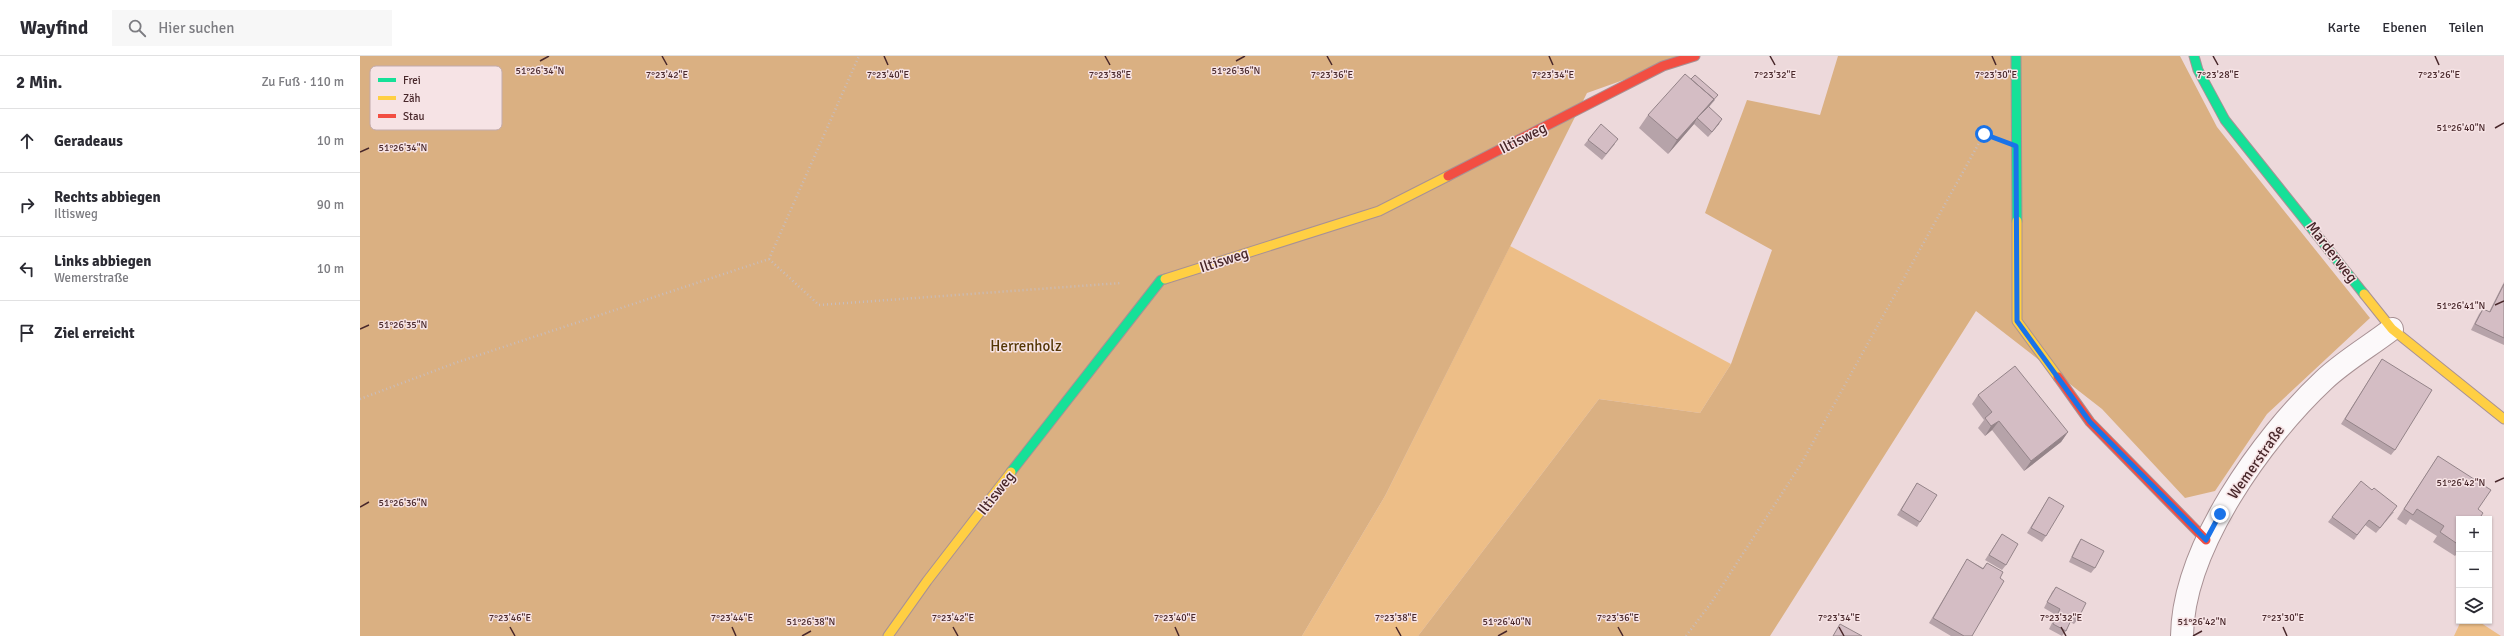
<!DOCTYPE html>
<html lang="de">
<head>
<meta charset="utf-8">
<style>
	body { margin:0; font-family:Signika,sans-serif; background:#f7f7f7; color:#2b2b33 }
	.controls { position:absolute; right:12px; bottom:12px; display:grid; overflow:hidden; border-radius:0px; box-shadow:0 1px 3px #0004 }
	.controls button { width:36px; height:36px; display:grid; place-items:center; padding:0; border:0; border-bottom:1px solid #e1e1e2; background:#fff; color:#2b2b33; font:20px sans-serif }
	.stop { position:absolute; width:12px; height:12px; margin:-9px; border:3px solid #1a73e8; border-radius:50%; background:#fff }
	.stop.end { background:#1a73e8; border-color:#fff; box-shadow:0 1px 4px #0008 }
	.list { margin:0; padding:0; list-style:none }
	h2 { display:flex; justify-content:space-between; align-items:center; height:52px; margin:0; padding:0 16px; font-size:17px }
	h2 small { font-size:13px; font-weight:400; color:#7c7c81 }
	.list li { display:grid; grid-template-columns:26px 1fr auto; gap:12px; align-items:center; box-sizing:border-box; height:64px; padding:0 16px; border-top:1px solid #e1e1e2 }
	.list b { display:block; font-size:15px; white-space:nowrap }
	.list p { margin:0; font-size:13px; white-space:nowrap; color:#7c7c81 }
	.list em { font-size:13px; font-style:normal; color:#7c7c81 }
	.icon { flex:none; width:22px; height:22px; fill:none; stroke:currentColor; stroke-width:2; stroke-linecap:round; stroke-linejoin:round }
	.map { position:relative; flex:none; width:2144px; height:580px; overflow:hidden }
	header { display:flex; align-items:center; gap:24px; box-sizing:border-box; height:56px; padding:0 20px; background:#fff; border-bottom:1px solid #e1e1e2 }
	header strong { font-size:19px }
	nav { display:flex; gap:22px; margin-inline-start:auto; font-size:14px }
	.search { width:280px; height:36px; background:#f7f7f7; display:flex; align-items:center; gap:10px; box-sizing:border-box; padding:0 14px; border-radius:0px; color:#7c7c81; font-size:15px }
	main { display:flex }
	aside { flex:1; background:#fff }
	.map>svg:first-child { display:block }
	.green { fill:#edbe87 }
	.forest { fill:#dab082 }
	.lines { fill:none; stroke-linecap:round; stroke-linejoin:round }
	.street-casing { stroke:#a89194; stroke-width:24 }
	.fast-casing { stroke:#a89194; stroke-width:11 }
	.slow-casing { stroke:#a89194; stroke-width:11 }
	.jam-casing { stroke:#a89194; stroke-width:11 }
	.path { stroke:#c8bdbd; stroke-width:2.5; stroke-dasharray:1 3; stroke-linecap:butt }
	.street { stroke:#fcf9fa; stroke-width:22 }
	.fast { stroke:#16e098; stroke-width:9 }
	.slow { stroke:#ffcf43; stroke-width:9 }
	.jam { stroke:#f24e42; stroke-width:9 }
	.wall { fill:#b6a3a9 }
	.shaded-wall { fill:#948489 }
	.building { fill:#d4bdc4; stroke:#948489 }
	.route { stroke:#1a73e8; stroke-width:5 }
	.ticks { fill:none; stroke:#48272a; stroke-width:1.5 }
	.labels { text-anchor:middle; dominant-baseline:central; stroke-width:3; stroke-linejoin:round; paint-order:stroke }
	.street-label { font-size:15px; fill:#48272a; stroke:#f6e3e5 }
	.park-label { font-size:15px; fill:#543605; stroke:#f6e3e5 }
	.key { fill:#f6e3e5; stroke:#c2abad; stroke-width:1 }
	.key-label { font-size:11px; fill:#48272a }
	.ticks-label { font-size:10px; text-anchor:middle; fill:#48272a; stroke:#f6e3e5; stroke-width:3; stroke-linejoin:round; paint-order:stroke }
</style>
</head>
<body>
<header>
<strong>Wayfind</strong>
<div class="search"><svg class="icon" aria-label="search" viewBox="0 0 24 24"><circle cx="10" cy="10" r="6"/><path d="M15 15l6 6"/></svg>Hier suchen</div>
<nav><a>Karte</a><a>Ebenen</a><a>Teilen</a></nav>
</header>
<main>
<aside>
<h2>2 Min.<small>Zu Fuß · 110 m</small></h2>
<ul class="list">
<li><svg class="icon" aria-label="ahead" viewBox="0 0 24 24"><path d="M12 20V5M6 11l6-6 6 6"/></svg><div><b>Geradeaus</b></div><em>10 m</em></li>
<li><svg class="icon" aria-label="right" viewBox="0 0 24 24"><path d="M7 20v-9h11M14 6l5 5-5 5"/></svg><div><b>Rechts abbiegen</b><p>Iltisweg</p></div><em>90 m</em></li>
<li><svg class="icon" aria-label="left" viewBox="0 0 24 24"><path d="M17 20v-9H6M10 6l-5 5 5 5"/></svg><div><b>Links abbiegen</b><p>Wemerstraße</p></div><em>10 m</em></li>
<li><svg class="icon" aria-label="arrive" viewBox="0 0 24 24"><path d="M6 21V4h12l-3 4 3 4H6"/></svg><div><b>Ziel erreicht</b></div></li>
</ul>
</aside>
<div class="map">
<svg width="2144" height="580" viewBox="0 0 2144 580">
	<rect width="100%" height="100%" fill="#edd9db"/>
	<path class="green" d="M1150,190l221,118 -31,49 -101,-14 -181,237h-116l83,-140z
		M2101,565h17l23,15h-47z"/>
	<path class="forest" d="M0,0h1331l-104,37 -202,403 -83,140h-942z
		M1478,0h342l37,71 153,191 -103,96 -52,77 -30,7 -83,-89 -126,-98 -206,325h-352l181,-237 101,14 31,-49 41,-114 -67,-37 42,-113 73,15z"/>
	<g class="lines">
		<defs>
			<path id="street" d="M1822,580c1,-88 80,-198 142,-256 20,-19 46,-34 68,-51"/>
			<path id="fast" d="M1656,0l1,165
				M1834,0l4,14 27,50 139,174
				M651,416l150,-192 4,-1"/>
			<path id="slow" d="M1657,165v100l41,56
				M805,223l214,-68 69,-35
				M2004,238l28,35 112,90
				M528,580l39,-55 84,-109"/>
			<path id="jam" d="M1088,120l215,-110 32,-10
				M1698,321l32,45 116,118"/>
		</defs>
		<use href="#street" class="street-casing"/>
		<use href="#fast" class="fast-casing"/>
		<use href="#slow" class="slow-casing"/>
		<use href="#jam" class="jam-casing"/>
		<path class="path" d="M409,203l50,46 302,-22
			M0,343l95,-36 314,-104 90,-203
			M1326,580l25,-33 90,-139 183,-330 4,1"/>
		<use href="#street" class="street"/>
		<use href="#fast" class="fast"/>
		<use href="#slow" class="slow"/>
		<use href="#jam" class="jam"/>
	</g>
	<path class="wall" d="M1331,23l24,21 -6,7 10,17 -11,13 -14,-13 -26,30 -29,-26 9,-13z
		M1228,84l27,4 -13,16 -18,-15z
		M2144,226v63l-33,-15 8,-16 4,-5 6,3z
		M2022,303l13,91 -4,5 -50,-31z
		M1618,339l90,37 -7,10 -37,29 -32,-41 -7,6 -7,-8 6,-8 -12,-16z
		M2078,400l21,63v32l-4,5 -22,-14 4,-6 -27,-17 -4,6 -9,-6z
		M1557,427l3,39 -3,5 -20,-12z
		M1689,441l-3,39 -4,6 -15,-9z
		M2034,456l-18,21 -11,-8 -11,15 -26,-18 4,-5z
		M1642,478l4,31 -4,5 -17,-10z
		M1721,483l14,29 -4,5 -22,-11 8,-17z
		M1607,503l16,9 4,-5 13,15 -28,58h-21l-22,-13z
		M1696,531l22,32 -4,5 -4,-2 -4,9 -4,5 -13,-7 7,-14 -12,-7 8,-16z"/>
	<path class="shaded-wall" d="M1354,43l-10,13 -7,6 -3,6 -26,30 9,-14z
		M1362,63l-3,5 -11,13 4,-5z
		M1639,365l-7,9 -7,6 6,-10z
		M1708,376l-7,10 -37,29 7,-10z"/>
	<path class="building" d="M1325,18l29,25 -37,41 -29,-25z
		M1335,19l23,20 -10,11 14,13 -10,13 -15,-14 11,-11 6,-8 -23,-20z
		M1241,68l17,15 -12,15 -18,-14z
		M2144,228v54l-29,-14 8,-15 7,3z
		M2022,303l50,31 -37,60 -50,-31z
		M1655,310l53,66 -37,29 -32,-40 -8,5 -6,-8 7,-6 -14,-17z
		M2078,400l53,34 -13,19 5,4 -4,6h-20v26l-19,-13 4,-6 -27,-17 -4,6 -9,-6z
		M2001,425l11,9 2,-2 23,18 -17,22 -11,-8 -12,15 -25,-18z
		M1557,427l20,12 -17,27 -19,-12z
		M1689,441l15,9 -18,30 -15,-8z
		M1642,478l16,10 -12,21 -17,-10z
		M1721,483l23,12 -9,17 -23,-11z
		M1607,503l16,10 4,-6 16,9 -3,6 4,3 -32,55h-8l-31,-18z
		M1696,531l30,16 -8,16 -5,-3 -7,15 -13,-7 7,-15 -13,-7z
		M1480,568l22,12h-29z"/>
	<g class="lines">
		<path class="route" d="M1624,78l32,12 1,175 73,101 116,118 14,-26"/>
	</g>
	<path class="ticks" d="M302,0l5,9M524,0l4,9M745,0l5,9M967,0l5,9M1189,0l4,9M1410,0l5,9M1632,0l4,9M1853,0l5,9M2075,0l4,9M180,5l9,-5M876,5l9,-5M2135,72l9,-5M0,96l9,-4M2135,249l9,-4M0,273l9,-4M2135,426l9,-4M0,451l9,-5M150,571l5,9M372,571l4,9M593,571l5,9M815,571l4,9M1036,571l5,9M1258,571l5,9M1479,571l5,9M1701,571l5,9M1923,571l4,9M442,580l9,-5M1138,580l9,-5M1833,580l9,-5"/>
	<g class="labels">
		<g class="street-label">
			<text transform="translate(1163 82) rotate(-27)">Iltisweg</text>
			<text transform="translate(1972 196) rotate(52)">Marderweg</text>
			<text transform="translate(864 204) rotate(-18)">Iltisweg</text>
			<text transform="translate(1896 406) rotate(-55)">Wemerstraße</text>
			<text transform="translate(636 437) rotate(-52)">Iltisweg</text>
		</g>
		<g class="park-label">
			<text x="666" y="290">Herrenholz</text>
		</g>
	</g>
	<rect x="10" y="10" width="132" height="64" rx="6" class="key"/>
	<rect x="18" y="22" width="18" height="4" fill="#16e098"/>
	<rect x="18" y="40" width="18" height="4" fill="#ffcf43"/>
	<rect x="18" y="58" width="18" height="4" fill="#f24e42"/>
	<g class="key-label">
		<text x="43" y="28">Frei</text>
		<text x="43" y="46">Zäh</text>
		<text x="43" y="64">Stau</text>
	</g>
	<g class="ticks-label">
		<text x="876" y="18">51°26'36"N</text>
		<text x="180" y="18">51°26'34"N</text>
		<text x="2079" y="22">7°23'26"E</text>
		<text x="307" y="22">7°23'42"E</text>
		<text x="528" y="22">7°23'40"E</text>
		<text x="750" y="22">7°23'38"E</text>
		<text x="972" y="22">7°23'36"E</text>
		<text x="1193" y="22">7°23'34"E</text>
		<text x="1415" y="22">7°23'32"E</text>
		<text x="1636" y="22">7°23'30"E</text>
		<text x="1858" y="22">7°23'28"E</text>
		<text x="2101" y="75">51°26'40"N</text>
		<text x="43" y="95">51°26'34"N</text>
		<text x="2101" y="253">51°26'41"N</text>
		<text x="43" y="272">51°26'35"N</text>
		<text x="2101" y="430">51°26'42"N</text>
		<text x="43" y="450">51°26'36"N</text>
		<text x="150" y="565">7°23'46"E</text>
		<text x="372" y="565">7°23'44"E</text>
		<text x="593" y="565">7°23'42"E</text>
		<text x="815" y="565">7°23'40"E</text>
		<text x="1036" y="565">7°23'38"E</text>
		<text x="1258" y="565">7°23'36"E</text>
		<text x="1479" y="565">7°23'34"E</text>
		<text x="1701" y="565">7°23'32"E</text>
		<text x="1923" y="565">7°23'30"E</text>
		<text x="451" y="569">51°26'38"N</text>
		<text x="1147" y="569">51°26'40"N</text>
		<text x="1842" y="569">51°26'42"N</text>
	</g>
</svg>
<div class="controls">
<button>+</button>
<button>−</button>
<button><svg class="icon" aria-label="layers" viewBox="0 0 24 24"><path d="M12 4l9 5-9 5-9-5zM3 14l9 5 9-5"/></svg></button>
</div>
<div class="stop" style="left:1624px;top:78px"></div>
<div class="stop end" style="left:1860px;top:458px"></div>
</div>
</main>
</body>
</html>
